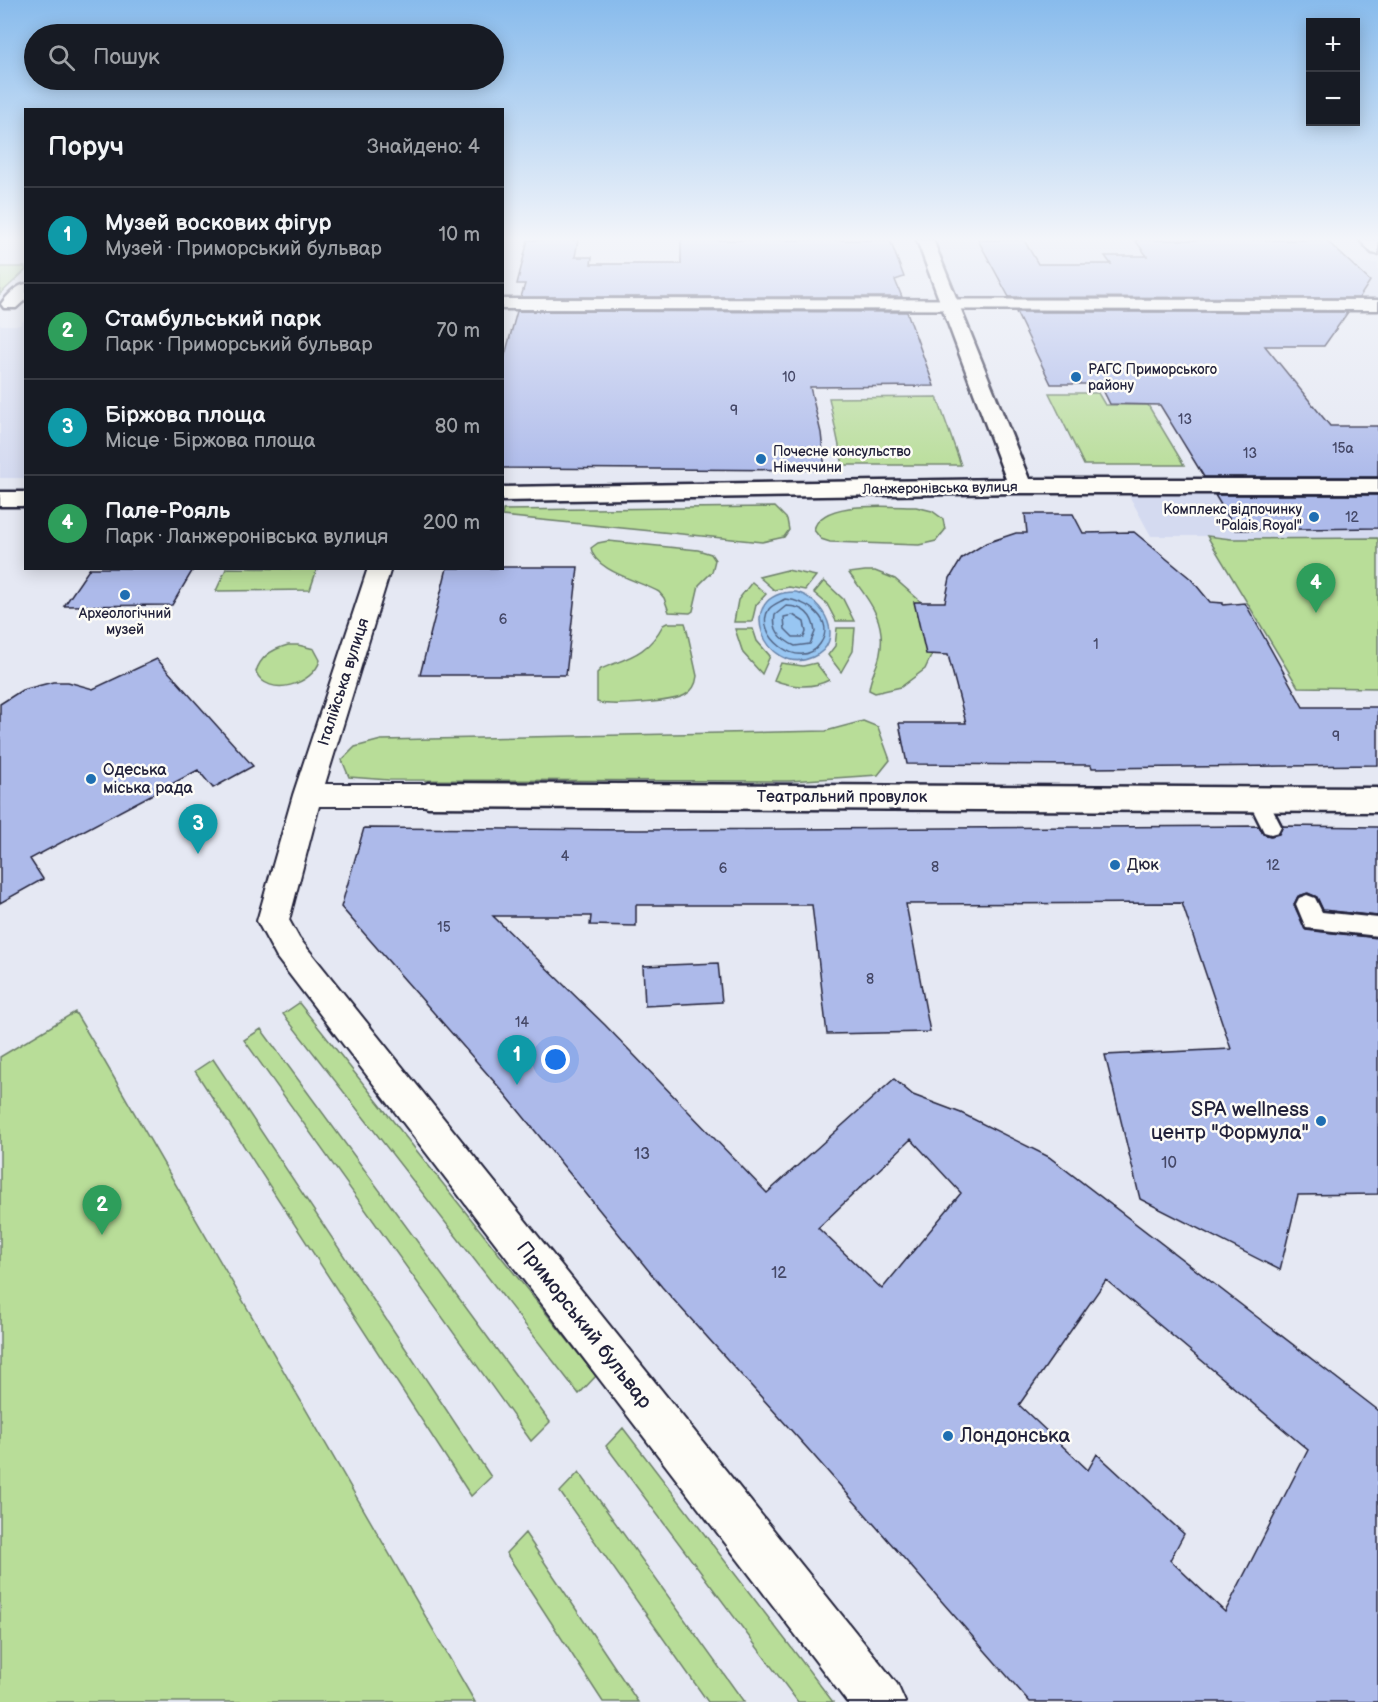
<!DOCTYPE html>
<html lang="uk">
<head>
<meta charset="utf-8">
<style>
	body { margin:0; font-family:"Balsamiq Sans",sans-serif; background:#20242c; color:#f1f3f6 }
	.controls { position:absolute; right:18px; top:18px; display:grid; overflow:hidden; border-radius:0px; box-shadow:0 3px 15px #0003 }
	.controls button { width:54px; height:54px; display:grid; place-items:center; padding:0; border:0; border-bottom:2px solid #363941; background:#171b24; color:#f1f3f6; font:30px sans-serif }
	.you { position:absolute; left:556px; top:1060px; width:21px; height:21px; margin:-15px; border:4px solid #fff; border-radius:50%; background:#1a73e8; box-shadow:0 0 0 9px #1a73e833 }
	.badge { display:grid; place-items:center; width:39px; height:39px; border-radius:50%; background:#1f6fb2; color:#fff; font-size:20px; font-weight:700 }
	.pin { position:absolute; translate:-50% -50px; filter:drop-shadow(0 2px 3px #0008) }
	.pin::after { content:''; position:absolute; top:32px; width:21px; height:18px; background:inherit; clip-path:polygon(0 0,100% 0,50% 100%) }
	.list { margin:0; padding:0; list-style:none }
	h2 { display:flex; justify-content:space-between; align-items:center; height:78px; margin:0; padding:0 24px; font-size:26px }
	h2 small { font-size:20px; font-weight:400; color:#9ea1a6 }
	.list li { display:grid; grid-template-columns:39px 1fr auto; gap:18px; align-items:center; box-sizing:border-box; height:96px; padding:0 24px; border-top:2px solid #363941 }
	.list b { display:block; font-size:22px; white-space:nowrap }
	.list p { margin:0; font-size:20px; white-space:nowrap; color:#9ea1a6 }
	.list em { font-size:20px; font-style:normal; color:#9ea1a6 }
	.icon { flex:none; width:33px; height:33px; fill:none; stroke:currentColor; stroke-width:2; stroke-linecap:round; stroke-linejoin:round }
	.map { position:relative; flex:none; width:1378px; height:1702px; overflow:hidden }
	.search { position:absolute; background:#171b24; box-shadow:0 3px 15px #0003; left:24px; top:24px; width:480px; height:66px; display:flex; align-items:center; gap:15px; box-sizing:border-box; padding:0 21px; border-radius:33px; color:#9ea1a6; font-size:22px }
	.panel { position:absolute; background:#171b24; box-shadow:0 3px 15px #0003; left:24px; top:108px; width:480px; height:462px; border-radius:0px }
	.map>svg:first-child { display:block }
	.built { fill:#d4daf0 }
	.green { fill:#b8dd98; stroke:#6d806a; stroke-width:1.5 }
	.water { fill:#98c6f2; stroke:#6984a9; stroke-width:1.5 }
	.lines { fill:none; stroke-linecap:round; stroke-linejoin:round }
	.shore { stroke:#516484; stroke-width:1.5 }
	.building { fill:#adbaea; stroke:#22223b; stroke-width:1.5; fill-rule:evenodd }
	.service-casing { stroke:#22223b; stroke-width:5 }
	.pedestrian-casing { stroke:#22223b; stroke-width:4 }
	.minor-casing { stroke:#22223b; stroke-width:5 }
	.tertiary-casing { stroke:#22223b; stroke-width:5 }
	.service { fill:#fdfcf7; fill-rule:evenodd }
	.pedestrian { fill:#fdfcf7; fill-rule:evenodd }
	.minor { fill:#fdfcf7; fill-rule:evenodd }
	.tertiary { fill:#fdfcf7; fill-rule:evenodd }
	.poi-dot { fill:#1f6fb2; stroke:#fdfcf7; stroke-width:2 }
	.labels { text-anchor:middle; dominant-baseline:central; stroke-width:5; stroke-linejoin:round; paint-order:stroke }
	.far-poi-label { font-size:14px; fill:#22223b; stroke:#fdfcf7; text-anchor:start }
	.number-label { font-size:14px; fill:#454867 }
	.far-street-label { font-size:14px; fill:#22223b; stroke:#fdfcf7 }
	.street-label { font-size:16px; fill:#22223b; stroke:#fdfcf7 }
	.poi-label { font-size:16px; fill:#22223b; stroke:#fdfcf7; text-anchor:start }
	.near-number-label { font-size:16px; fill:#454867 }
	.near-poi-label { font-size:20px; fill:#22223b; stroke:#fdfcf7; text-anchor:end }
	.near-street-label { font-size:20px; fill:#22223b; stroke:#fdfcf7 }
</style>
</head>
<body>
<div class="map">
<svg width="1378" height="1702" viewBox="0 0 1378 1702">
	<rect width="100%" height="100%" fill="#e5e8f3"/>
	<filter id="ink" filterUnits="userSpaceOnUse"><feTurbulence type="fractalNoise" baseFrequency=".0167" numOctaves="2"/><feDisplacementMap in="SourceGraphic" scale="12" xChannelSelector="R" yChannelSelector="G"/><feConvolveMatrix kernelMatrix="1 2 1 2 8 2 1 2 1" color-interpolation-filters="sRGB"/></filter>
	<g filter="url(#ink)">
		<path class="built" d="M930,240h228l51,64 -256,-1z
			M1319,263h59v42l-81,-1 -18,-21z
			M25,319v159h-25v-153h20z
			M1378,489v49l-148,1 -9,-3h-70l-25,-46z"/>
		<path class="green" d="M0,267h25l1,3 -26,24z
			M1049,393h49l7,12h43l36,60h-100z
			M937,397l24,68h-118l-14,-67z
			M775,507l12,12 2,11 -5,7 -22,5 -260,-26 1,-6z
			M916,507l16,4 11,8 2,11 -9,11 -17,4 -89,-3 -9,-3 -7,-9c6,-31 78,-23 102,-23z
			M1207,536l24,3 147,-1v150l-80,-1z
			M608,541l90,9 13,4 4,6 -3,12 -13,13 -6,26 -3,2 -21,-1 -5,-14 -5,-6c-19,-11 -65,-21 -68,-44l7,-5z
			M226,569v-1l91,1 -7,21 -94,1z
			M787,570l29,6 -11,14 -16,-3 -15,3 -15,-13z
			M865,571h10l20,8 25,22 13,51 -8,17 -24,18 -26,6 -6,-3c1,-13 9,-24 11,-36 7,-35 -13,-56 -31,-81z
			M824,581l19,18 11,22h-18l-9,-17 -13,-11z
			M752,582l14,12 -10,11 -4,17h-18l4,-22z
			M667,623h18l1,3 11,50c-1,9 -4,15 -12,19 -12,7 -75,12 -88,7v-29l4,-4c28,-12 47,-15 62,-44z
			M837,628h18l-2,23 -12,21 -13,-17 7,-9z
			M735,629h18l4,12 13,15 -8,18 -19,-21z
			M288,645h10l16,4 6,11c-6,24 -52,39 -64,12 4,-16 17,-23 32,-27z
			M781,663l22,3 13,-3 13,17c-17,9 -38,7 -55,0z
			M863,721l15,6 12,33 -12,15 -88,6 -401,-1 -40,-3 -7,-17 13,-13 26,-7 445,-9z
			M299,1003l297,373 -17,18 -296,-380z
			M75,1012l27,45 373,645h-475v-645z
			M261,1029l289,393 -19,19 -287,-401z
			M213,1059l278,418 -20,19 -276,-425z
			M623,1428l210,274h-35l-192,-256z
			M579,1472l165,230h-36l-148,-210z
			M525,1533l113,169h-35l-97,-149z"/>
		<path class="water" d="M796,592c28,7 51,50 17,65 -48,22 -82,-66 -17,-65z"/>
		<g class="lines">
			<path class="shore" d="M785,599c21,1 52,21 35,45 -20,29 -68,-10 -51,-35 4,-5 11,-7 16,-10z
				M786,606c17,0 27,9 29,26l-5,12 -15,2c-13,-6 -23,-16 -20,-31z
				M793,615l11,7 2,10 -2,5h-11l-8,-8 -1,-12z"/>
		</g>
		<path class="building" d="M528,240h50l-3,17h17l-1,7h90v-24h209l14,37 -9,3 7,17h-381l4,-13h-8z
			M978,240h46l14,24h73l-6,-8h42l-12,-16h191l44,41 -11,17 -350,-1z
			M517,311l390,1 27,74 -124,1 11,46 4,37 -323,-2v-102z
			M1016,312h332l-24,34h-59l65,80h48v51h-174l-44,-72 -50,-1 -10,-20h-49z
			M1215,495h163v33l-142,2z
			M1025,514h48l10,19 51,-1 57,47 19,23 13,1v2l22,-2 58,104h75v58l-286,3 -1,-3 -184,-1 -8,-41h67l-18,-68 -22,-1 -12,-52h31l5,-24 12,-20 24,-15 30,-10h11z
			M502,567h76l-12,108h-146l27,-107h55z
			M90,568h104l-22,37 -108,1z
			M157,659l96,107 -40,22 -15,-18 -168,89 13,20 -43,24v-199l22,-14 31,-8h15l25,7z
			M1259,826l4,8 7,2 9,-2 4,-8 95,1v89l-55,-6 -6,-13 -9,-4 -10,3 -4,9 12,25 72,8v256l-80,1 -18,75 -140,-71 -35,-144 126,-6 -49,-146 -276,1 24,128 -103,2 -15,-129h-176v21l-46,-1 1,-9h-98l112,109 162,168 127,-114 19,16 48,18 88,44 329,253v292h-348l-222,-253 -146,-162 -157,-193 -164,-187 23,-79 273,2zM911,1139l50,54 -79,96 -64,-61zM1106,1280l202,170 -83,162 -55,-52 14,-26 -87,-80 -9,16 -69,-65z
			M718,963l4,39 -77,4 -2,-40z"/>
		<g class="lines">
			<defs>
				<path id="service" d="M1258,792l7,3 16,31 -3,6 -7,2 -7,-2 -16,-32 3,-5z
					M1307,895l8,3 7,14 56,6v18l-72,-8 -10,-24 3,-6z"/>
				<path id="pedestrian" d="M368,568h23l-66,216h103l10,3 4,8 -4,8 -10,3h-109l-30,114 10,18 598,746 8,18h-58l-570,-744 -20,-37 36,-126z"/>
				<path id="minor" d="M26,284v15l-10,9h-12l-3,-4c6,-8 15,-18 25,-20z
					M502,299l876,1v10l-876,-1z
					M0,492h26v14h-26z
					M428,783l950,5v24l-950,-5 -11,-4 -5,-8 5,-8z"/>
				<path id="tertiary" d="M917,240h16l96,239h349v14h-358l-518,8v-14l504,-8z
					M1360,240h18v14l-6,-1z"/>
			</defs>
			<use href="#service" class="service-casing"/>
			<use href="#pedestrian" class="pedestrian-casing"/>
			<use href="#minor" class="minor-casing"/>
			<use href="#tertiary" class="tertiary-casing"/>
			<use href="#service" class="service"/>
			<use href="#pedestrian" class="pedestrian"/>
			<use href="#minor" class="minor"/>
			<use href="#tertiary" class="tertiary"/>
		</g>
	</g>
	<linearGradient id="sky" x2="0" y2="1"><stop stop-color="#88bbec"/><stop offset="0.5" stop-color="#f3f5fa"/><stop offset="1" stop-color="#f3f5fa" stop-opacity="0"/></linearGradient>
	<rect width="1378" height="478" fill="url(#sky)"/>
	<g class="poi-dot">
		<circle cx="1076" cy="377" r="6"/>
		<circle cx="761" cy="459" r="6"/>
		<circle cx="1314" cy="517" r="6"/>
		<circle cx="125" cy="595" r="6"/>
		<circle cx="91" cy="779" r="6"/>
		<circle cx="1115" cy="865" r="6"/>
		<circle cx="1321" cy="1121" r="6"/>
		<circle cx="948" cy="1436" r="6"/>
	</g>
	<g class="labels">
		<g class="far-poi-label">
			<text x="1088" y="369">РАГС Приморського<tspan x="1088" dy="16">району</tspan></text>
			<text x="773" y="451">Почесне консульство<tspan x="773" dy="16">Німеччини</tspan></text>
			<text x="1302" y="509" text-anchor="end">Комплекс відпочинку<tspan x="1302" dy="16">"Palais Royal"</tspan></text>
			<text x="125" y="613" text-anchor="middle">Археологічний<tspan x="125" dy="16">музей</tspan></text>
		</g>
		<g class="number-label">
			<text x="789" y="377">10</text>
			<text x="734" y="410">9</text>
			<text x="1185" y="419">13</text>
			<text x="1343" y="448">15а</text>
			<text x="1250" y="453">13</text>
			<text x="1352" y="517">12</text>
			<text x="503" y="619">6</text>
			<text x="1096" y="644">1</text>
			<text x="1336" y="736">9</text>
			<text x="565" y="856">4</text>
			<text x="1273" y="865">12</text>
			<text x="935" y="867">8</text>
			<text x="723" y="868">6</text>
			<text x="444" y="927">15</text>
			<text x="870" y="979">8</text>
			<text x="522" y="1022">14</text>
		</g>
		<g class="far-street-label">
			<text transform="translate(940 488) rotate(-1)">Ланжеронівська вулиця</text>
		</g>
		<g class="street-label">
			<text transform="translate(344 682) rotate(-72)">Італійська вулиця</text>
			<text x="842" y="797">Театральний провулок</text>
		</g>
		<g class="poi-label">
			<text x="103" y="770">Одеська<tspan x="103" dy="18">міська рада</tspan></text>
			<text x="1127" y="865">Дюк</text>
		</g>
		<g class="near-number-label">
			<text x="642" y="1154">13</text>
			<text x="1169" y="1163">10</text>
			<text x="779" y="1273">12</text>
		</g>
		<g class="near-poi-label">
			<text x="1309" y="1110">SPA wellness<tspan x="1309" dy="23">центр "Формула"</tspan></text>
			<text x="960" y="1436" text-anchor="start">Лондонська</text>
		</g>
		<g class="near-street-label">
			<text transform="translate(584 1325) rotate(52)">Приморський бульвар</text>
		</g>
	</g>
</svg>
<div class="controls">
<button>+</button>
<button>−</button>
</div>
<div class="you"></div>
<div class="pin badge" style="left:517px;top:1085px;background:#0f9aa8">1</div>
<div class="pin badge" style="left:102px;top:1235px;background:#2e9e5b">2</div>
<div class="pin badge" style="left:198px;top:854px;background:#0f9aa8">3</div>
<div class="pin badge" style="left:1316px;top:613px;background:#2e9e5b">4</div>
<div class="search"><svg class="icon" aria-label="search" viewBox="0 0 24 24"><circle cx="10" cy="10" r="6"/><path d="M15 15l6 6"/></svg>Пошук</div>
<section class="panel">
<h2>Поруч<small>Знайдено: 4</small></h2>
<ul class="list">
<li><span class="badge" style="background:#0f9aa8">1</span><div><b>Музей воскових фігур</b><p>Музей · Приморський бульвар</p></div><em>10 m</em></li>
<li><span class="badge" style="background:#2e9e5b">2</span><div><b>Стамбульський парк</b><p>Парк · Приморський бульвар</p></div><em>70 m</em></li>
<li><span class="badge" style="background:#0f9aa8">3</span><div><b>Біржова площа</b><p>Місце · Біржова площа</p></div><em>80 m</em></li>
<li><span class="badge" style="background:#2e9e5b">4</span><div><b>Пале-Рояль</b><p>Парк · Ланжеронівська вулиця</p></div><em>200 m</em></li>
</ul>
</section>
</div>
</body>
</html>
